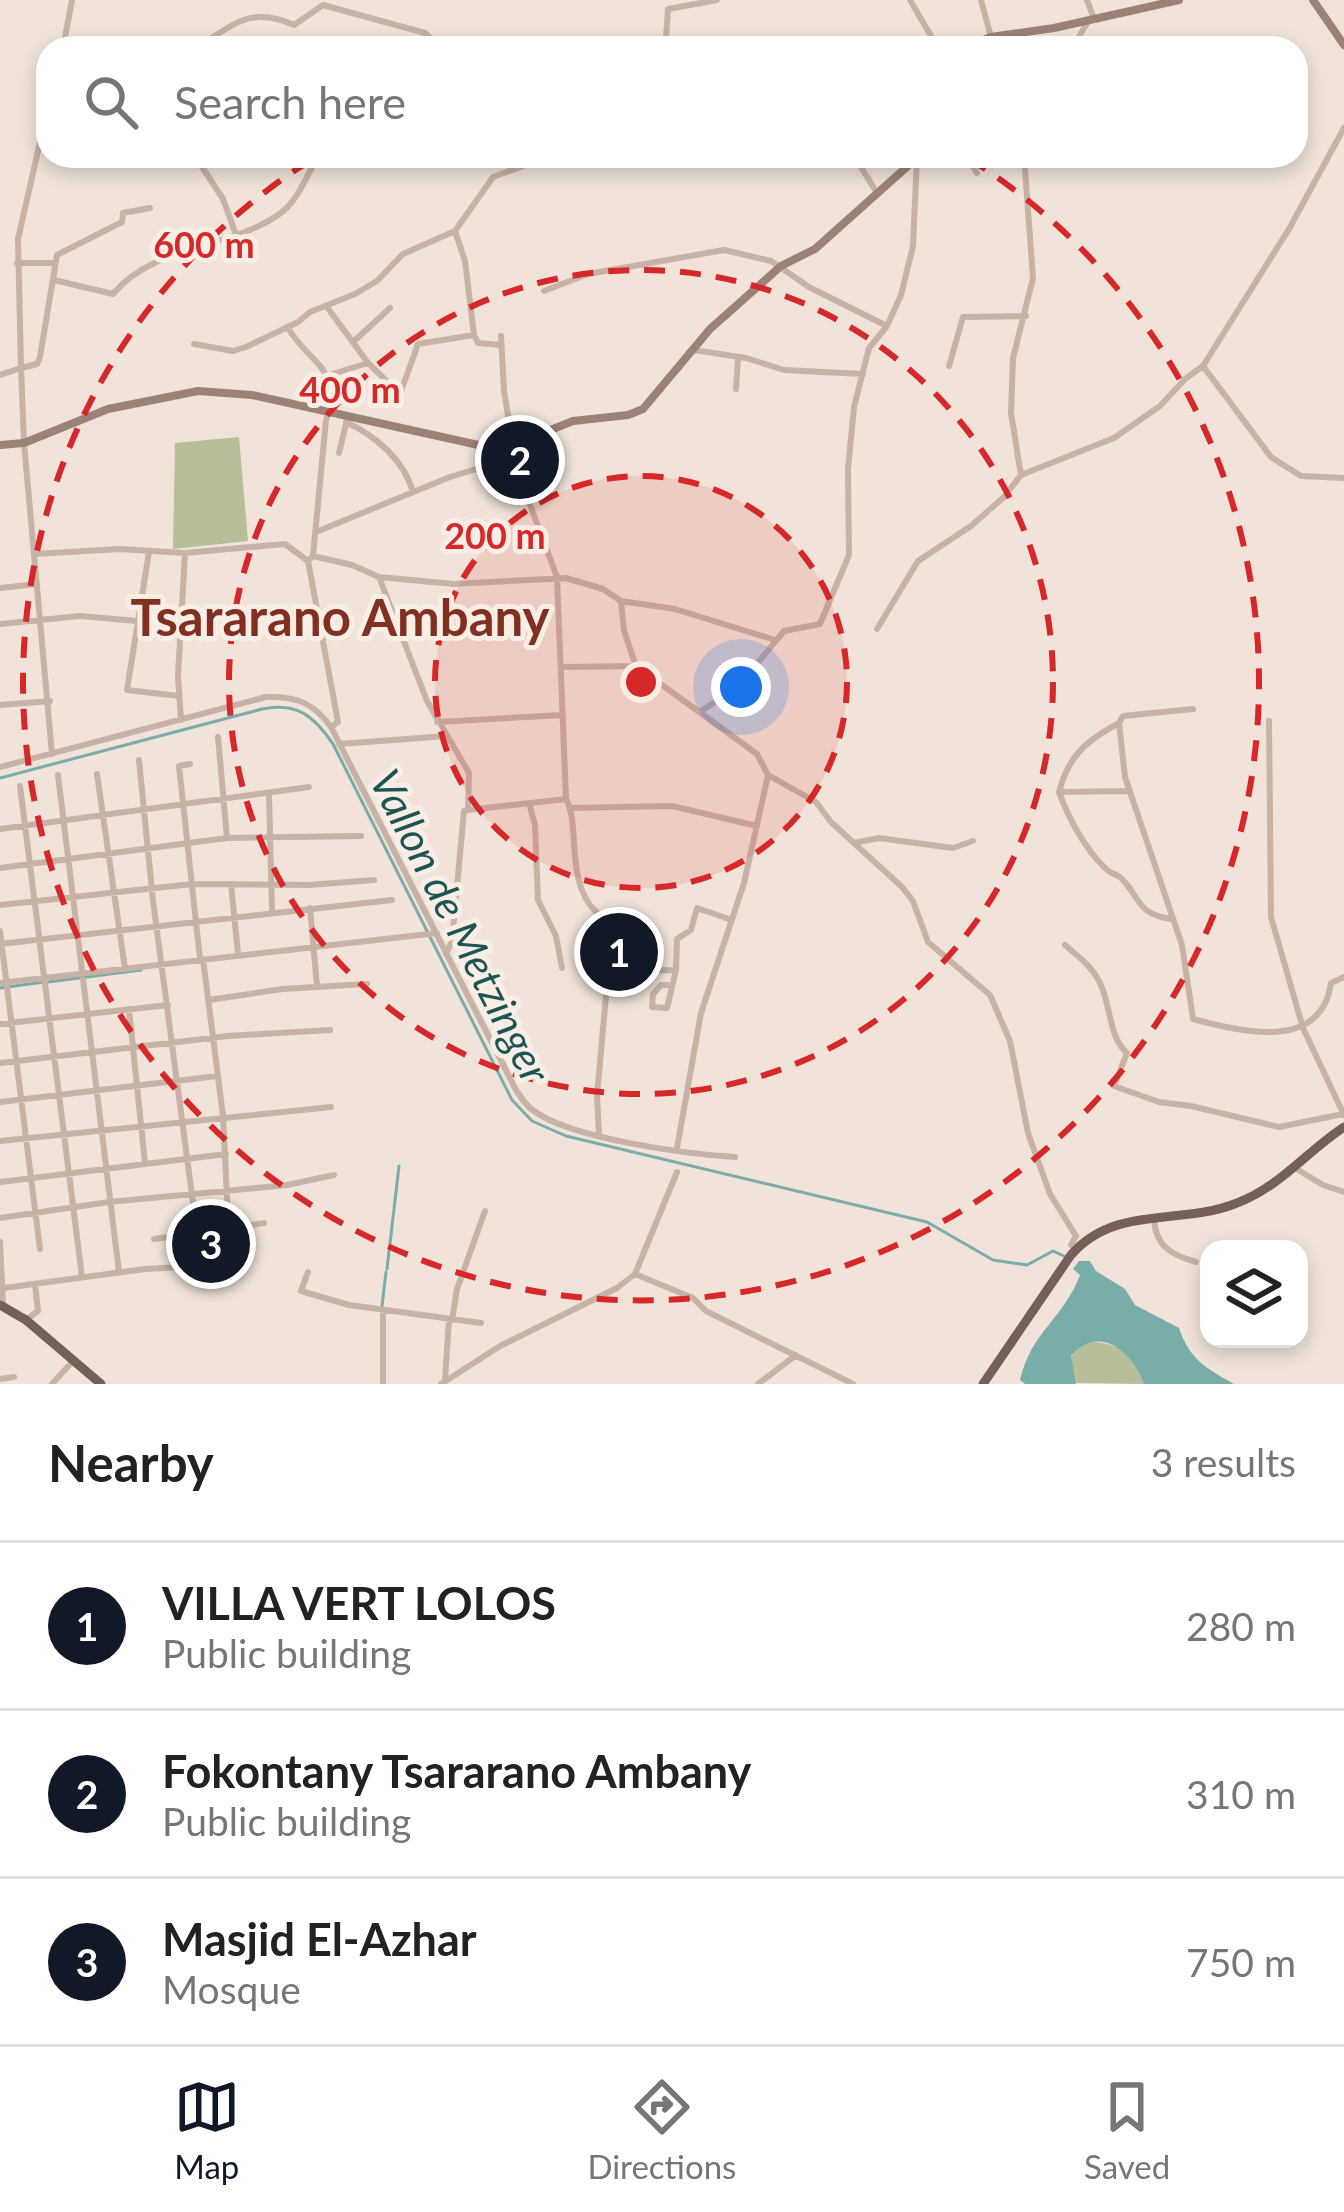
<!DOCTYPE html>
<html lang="en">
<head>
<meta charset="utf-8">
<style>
	body { margin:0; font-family:Lato,sans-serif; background:#f2f2f2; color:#222 }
	.controls { position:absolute; right:36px; bottom:36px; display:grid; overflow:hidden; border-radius:24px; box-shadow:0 6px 18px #0003 }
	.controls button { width:108px; height:108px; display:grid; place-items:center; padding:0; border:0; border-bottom:3px solid #e0e0e0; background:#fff; color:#222; font:60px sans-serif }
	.you { position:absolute; left:741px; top:687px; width:42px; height:42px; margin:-30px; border:9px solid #fff; border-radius:50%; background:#1a73e8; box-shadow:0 0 0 18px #1a73e833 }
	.badge { display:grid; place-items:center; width:78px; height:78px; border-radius:50%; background:#111827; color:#fff; font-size:39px; font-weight:700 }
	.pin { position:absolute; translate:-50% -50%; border:6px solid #fff; box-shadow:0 3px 12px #0006 }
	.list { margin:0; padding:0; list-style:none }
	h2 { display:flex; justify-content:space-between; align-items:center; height:156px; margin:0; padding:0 48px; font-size:51px }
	h2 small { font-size:39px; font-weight:400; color:#767676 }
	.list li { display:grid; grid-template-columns:78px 1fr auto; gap:36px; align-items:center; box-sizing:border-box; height:168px; padding:0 48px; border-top:3px solid #e0e0e0 }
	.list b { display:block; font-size:45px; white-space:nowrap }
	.list p { margin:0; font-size:39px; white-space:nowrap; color:#767676 }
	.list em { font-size:39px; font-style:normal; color:#767676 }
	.icon { flex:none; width:66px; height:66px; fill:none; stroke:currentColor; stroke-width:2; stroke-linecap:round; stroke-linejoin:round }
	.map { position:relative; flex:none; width:1344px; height:1384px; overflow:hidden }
	.search { position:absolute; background:#fff; box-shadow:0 6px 18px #0003; left:36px; right:36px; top:36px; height:132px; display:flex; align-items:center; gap:30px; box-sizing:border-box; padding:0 42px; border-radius:36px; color:#767676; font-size:45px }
	.sheet { height:660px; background:#fff }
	nav { display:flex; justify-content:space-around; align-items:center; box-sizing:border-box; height:168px; border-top:3px solid #e0e0e0; background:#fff; font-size:33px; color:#767676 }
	nav a { display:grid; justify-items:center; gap:6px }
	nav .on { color:#111827 }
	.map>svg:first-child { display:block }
	.green { fill:#b6bf9a }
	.water { fill:#79adaa }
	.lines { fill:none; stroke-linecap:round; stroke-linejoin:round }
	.stream { stroke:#79adaa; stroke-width:3 }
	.street { stroke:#c8b2a6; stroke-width:6 }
	.secondary { stroke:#9c8177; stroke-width:8 }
	.primary { stroke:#765f58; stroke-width:9 }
	.ring { fill:none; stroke:#d62828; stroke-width:6; stroke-dasharray:21 15 }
	.labels { text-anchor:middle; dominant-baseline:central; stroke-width:10; stroke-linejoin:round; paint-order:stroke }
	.water-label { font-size:42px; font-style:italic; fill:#1d5553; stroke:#f9eee5 }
	.district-label { font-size:51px; font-weight:bold; fill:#812f21; stroke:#f9eee5 }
	.centre { fill:#d62828; stroke:#f9eee5; stroke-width:6 }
	.ring-label { font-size:36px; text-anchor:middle; font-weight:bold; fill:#d62828; stroke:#f9eee5; stroke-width:10; stroke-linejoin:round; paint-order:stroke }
</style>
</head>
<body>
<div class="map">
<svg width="1344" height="1384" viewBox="0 0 1344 1384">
	<rect width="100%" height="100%" fill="#f1e3d9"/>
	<path class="green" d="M239,437l9,104 -75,8 2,-106z
		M1092,1342c29,1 44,15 52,42l-70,-1 -3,-26 9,-12z"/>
	<path class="water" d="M1079,1261h11l6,10 29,18 10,16 44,23c11,32 27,40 55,56h-90c-10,-32 -46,-61 -73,-28l5,28h-51l-5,-4c11,-48 44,-62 60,-105l-7,-6z"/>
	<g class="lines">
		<path class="stream" d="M0,778l262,-69c35,-7 52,7 71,35l179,356 20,21 34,15 361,86 66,38 34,5 26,-14 11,5
			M48,982l93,-12
			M0,988l44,-6
			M387,1269l12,-103
			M382,1306l4,-34"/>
		<path class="street" d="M910,0l28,48
			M981,0l10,37
			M1087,0l7,19
			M63,48l9,-48
			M196,48c38,-23 54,-43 98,-23l29,-20 102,28 17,15
			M648,48l18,-10 2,-29 49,-9
			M1065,48l12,-8 12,-20
			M195,156l28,43 12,33
			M854,156l23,37
			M966,156l11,17
			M455,231l10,30 9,74 4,8 23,2
			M17,263h36
			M54,280l59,14c42,-51 119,-44 169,-82 16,-12 26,-39 36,-56
			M544,291l44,-17 136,-24 47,11 38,26 78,39
			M327,307l41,56 32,31 18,-50 56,-9
			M288,328c21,36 58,42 38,92l-13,136
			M501,336l3,55 9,54
			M353,342l37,-34
			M194,344l39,7 13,-4 52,-25 12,-10 45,-18 22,-13 26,-27 52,-23 38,-54 57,-21
			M694,350l52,8 38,12 79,4
			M949,366l14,-49 63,-1
			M1203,366l68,91 30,19 43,2
			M0,375l21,-7 -3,-129 30,-132
			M329,375l39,-12
			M736,389l2,-30
			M346,422c30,14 58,38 67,70
			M508,446l49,131 9,222c15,26 -2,83 31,114l9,83 -9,100 2,39
			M339,453l7,-29
			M1021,475l-10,-62 2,-55 20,-80 -9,-122
			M316,532l134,-55 62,-19
			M149,552l-22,138 52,6
			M36,554l83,-5 66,4 100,-9 23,17 5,-5 39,9 27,12 48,124 42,72 -1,37 -4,1 -12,130 -6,13
			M308,561l30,161 -7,5
			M379,577l75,7 112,-6 37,11 18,12 54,8 100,31
			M0,588l37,-4
			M621,601l3,30 12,35
			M0,624l80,-8 57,5
			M877,629l41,-68 53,-35 33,-29 17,-22 93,-37 46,-32 25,-27 18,-13 86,-137 55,-101
			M563,667l73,-1 121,88 11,21 -24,108 -43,130 -24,135
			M0,705l50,-4
			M701,711l36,-23 47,-57 36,-7 29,-69 -1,-86 6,-62 15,-59 18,-22 14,-31 12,-49 4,-89
			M181,720l-3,-44 7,-123
			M1269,721l2,196 32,111 41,87
			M437,722l125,-7
			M1119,723l6,54 57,168 11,74c49,13 128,33 138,-36l13,-6
			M218,737l9,101
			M339,744l108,-8
			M52,754l-28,-311 -3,-75 16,-4 3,-7 17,-102 65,-33 1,-9 27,-5
			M139,760l14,141 44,332
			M190,764l-11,2 21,193
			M0,767l266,-70c30,-1 48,6 65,30l185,363c5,7 10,16 18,21 38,28 153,43 201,46
			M97,774l28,195
			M58,775l61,497
			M768,775l48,27 15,20 71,65 11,14 15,41 62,53 20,46 18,92 22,61 26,42 -5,9 5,4
			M20,786l62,491
			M1059,792l71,-1
			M269,795l3,117
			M529,803l6,22 3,75 18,36 6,32
			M571,808l101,-2 85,20
			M468,810l98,-11
			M0,829l309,-42
			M854,843l25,-5 74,10 20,-7
			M0,868l227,-30 134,-2
			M231,884l7,70
			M0,905l192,-21 117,1 65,-5
			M310,908l7,78
			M1172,919c-36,-4 -32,-23 -51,-41 -5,-4 -12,-5 -16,-10 -20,-19 -37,-51 -46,-76 10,-37 27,-51 60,-69l4,-7 70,-7
			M0,931l40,318
			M0,944l392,-44
			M1065,945c13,11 26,21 34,36 12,21 9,56 28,72l-13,33 45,16 32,4 88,21 64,-13
			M605,971l71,-1
			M0,983l437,-50
			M672,985h-11l-8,9 -1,13 15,1 9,-38 1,-31 14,-9 6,-22 32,11
			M209,1000l73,-11 85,-5
			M129,1009l16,154
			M0,1024l168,-19
			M0,1063l228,-27 102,-6
			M0,1102l217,-26
			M0,1141l331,-34
			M1295,1168l28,17 21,7
			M0,1182l226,-28
			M0,1218l109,-16 178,-17 47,-10
			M1154,1220c2,27 18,35 42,42
			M154,1239l110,-16
			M0,1242l3,62
			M308,1272l-7,19 48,14 132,18
			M635,1274l42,-102
			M4,1288l141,-19 75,-4 10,-8 -7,-141 -20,-157
			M383,1311v73
			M26,1320l12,-9 -3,-27
			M452,1320l5,-31 28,-78
			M0,1379l14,-2
			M445,1380l4,-60
			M52,1384l22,-24
			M441,1384l59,-38 117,-58 18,-14 58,24 13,13 147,73
			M758,1384l38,-29"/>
		<path class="secondary" d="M1313,0l31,45
			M963,48l28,-11 63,-9 125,-28
			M0,445l24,-2 84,-34 90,-18 54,4 231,51 30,-1 60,-24 55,-6 15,-6 67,-80 71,-63 34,-17 104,-93"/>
		<path class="primary" d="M0,1305l26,15 75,64
			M983,1384l88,-129c44,-51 110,-29 166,-52 43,-16 70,-52 107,-76"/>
	</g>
	<circle cx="641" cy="682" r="206" fill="#d62828" fill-opacity=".12"/>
	<g class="ring">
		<circle cx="641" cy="682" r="206"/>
		<circle cx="641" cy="682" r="412"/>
		<path d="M968 158A618 618 0 1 1 314 158"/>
	</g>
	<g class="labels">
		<g class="water-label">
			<text transform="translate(461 926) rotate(63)">Vallon de Metzinger</text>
		</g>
		<g class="district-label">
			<text x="340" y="616">Tsararano Ambany</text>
		</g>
	</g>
	<circle cx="641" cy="682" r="18" class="centre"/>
	<g class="ring-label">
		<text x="204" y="258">600 m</text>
		<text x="350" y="403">400 m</text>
		<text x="495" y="549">200 m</text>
	</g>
</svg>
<div class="controls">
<button><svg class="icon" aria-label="layers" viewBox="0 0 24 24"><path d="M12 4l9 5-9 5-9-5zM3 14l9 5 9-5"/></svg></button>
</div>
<div class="you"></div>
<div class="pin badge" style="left:619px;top:952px">1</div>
<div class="pin badge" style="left:520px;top:460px">2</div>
<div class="pin badge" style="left:211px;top:1244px">3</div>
<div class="search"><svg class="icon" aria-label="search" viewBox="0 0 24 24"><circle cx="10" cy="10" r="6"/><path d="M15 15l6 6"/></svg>Search here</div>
</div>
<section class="sheet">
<h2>Nearby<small>3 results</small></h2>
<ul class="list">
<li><span class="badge">1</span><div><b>VILLA VERT LOLOS</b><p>Public building</p></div><em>280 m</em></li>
<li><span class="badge">2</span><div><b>Fokontany Tsararano Ambany</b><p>Public building</p></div><em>310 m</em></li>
<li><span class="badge">3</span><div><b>Masjid El-Azhar</b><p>Mosque</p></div><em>750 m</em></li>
</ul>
</section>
<nav>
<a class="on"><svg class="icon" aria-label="map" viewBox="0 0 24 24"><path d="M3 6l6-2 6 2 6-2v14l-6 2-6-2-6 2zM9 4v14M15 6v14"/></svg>Map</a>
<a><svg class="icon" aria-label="directions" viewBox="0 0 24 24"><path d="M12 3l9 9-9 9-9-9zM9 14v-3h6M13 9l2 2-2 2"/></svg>Directions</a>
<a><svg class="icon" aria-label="saved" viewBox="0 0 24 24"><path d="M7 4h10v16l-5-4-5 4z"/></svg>Saved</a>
</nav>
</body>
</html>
